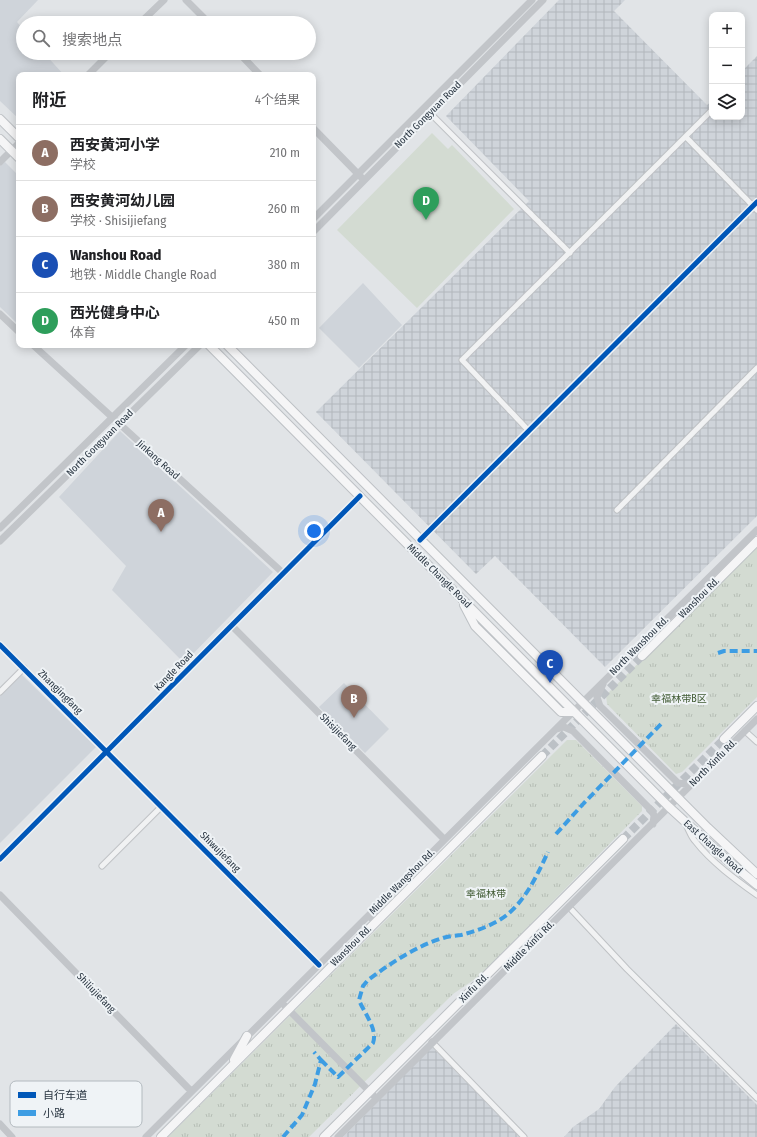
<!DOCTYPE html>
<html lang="zh">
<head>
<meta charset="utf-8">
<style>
	body { margin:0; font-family:"Fira Sans Condensed","Noto Sans SC",sans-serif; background:#f2f2f2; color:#202124 }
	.controls { position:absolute; right:12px; top:12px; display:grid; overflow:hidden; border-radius:8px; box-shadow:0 2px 10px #0003 }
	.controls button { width:36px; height:36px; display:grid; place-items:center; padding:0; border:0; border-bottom:1px solid #e0e0e0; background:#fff; color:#202124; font:20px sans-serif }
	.you { position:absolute; left:314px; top:531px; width:14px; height:14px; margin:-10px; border:3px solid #fff; border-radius:50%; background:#1a73e8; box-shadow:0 0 0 6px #1a73e833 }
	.badge { display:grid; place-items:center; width:26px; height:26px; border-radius:50%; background:#ea580c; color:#fff; font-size:13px; font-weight:700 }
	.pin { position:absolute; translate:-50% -33px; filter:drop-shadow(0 1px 2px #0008) }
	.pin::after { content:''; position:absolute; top:21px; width:14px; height:12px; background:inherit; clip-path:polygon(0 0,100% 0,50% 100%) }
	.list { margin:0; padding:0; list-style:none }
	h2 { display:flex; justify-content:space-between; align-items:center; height:52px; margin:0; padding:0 16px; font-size:17px }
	h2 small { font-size:13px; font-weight:400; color:#757577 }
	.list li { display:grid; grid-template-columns:26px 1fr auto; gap:12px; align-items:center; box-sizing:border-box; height:56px; padding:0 16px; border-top:1px solid #e0e0e0 }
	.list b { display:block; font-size:15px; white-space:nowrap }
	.list p { margin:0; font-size:13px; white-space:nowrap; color:#757577 }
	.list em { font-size:13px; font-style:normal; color:#757577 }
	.icon { flex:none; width:22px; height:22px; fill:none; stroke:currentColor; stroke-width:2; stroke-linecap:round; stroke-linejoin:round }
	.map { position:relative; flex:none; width:757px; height:1137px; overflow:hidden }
	.search { position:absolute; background:#fff; box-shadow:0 2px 10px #0003; left:16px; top:16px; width:300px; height:44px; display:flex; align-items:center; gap:10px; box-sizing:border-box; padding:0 14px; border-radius:22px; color:#757577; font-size:15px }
	.panel { position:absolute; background:#fff; box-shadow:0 2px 10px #0003; left:16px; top:72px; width:300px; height:276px; border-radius:8px }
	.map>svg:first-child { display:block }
	.built { fill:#cfd4da }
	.industrial { fill:url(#industrial-grid) }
	.park { fill:url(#park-tufts) }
	.pitch { fill:#d3dbd2 }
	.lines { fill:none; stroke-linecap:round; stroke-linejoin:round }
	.primary-tunnel { stroke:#bcc1c6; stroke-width:8; stroke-dasharray:8 4; stroke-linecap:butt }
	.street-casing { stroke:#bfc2c5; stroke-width:7 }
	.primary-casing { stroke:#bdc1c5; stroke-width:10 }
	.street { stroke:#f1f2f3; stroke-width:5 }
	.secondary { stroke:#c2c5c9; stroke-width:7 }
	.primary { stroke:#f5f5f6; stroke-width:8 }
	.quiet { stroke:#3d9de3; stroke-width:4; stroke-dasharray:8 4; stroke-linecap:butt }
	.cycleway-casing { stroke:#eff3f6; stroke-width:8 }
	.cycleway { stroke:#0057b8; stroke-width:5 }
	.labels { text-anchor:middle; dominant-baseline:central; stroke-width:4; stroke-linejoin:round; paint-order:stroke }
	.street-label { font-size:10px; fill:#283440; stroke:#eff3f6 }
	.park-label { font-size:10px; fill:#425c35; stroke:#eff3f6 }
	.key { fill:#eff3f6; stroke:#b3babf; stroke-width:1 }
	.key-label { font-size:11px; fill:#283440 }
</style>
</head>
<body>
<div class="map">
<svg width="757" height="1137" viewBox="0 0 757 1137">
	<defs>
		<pattern id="industrial-grid" width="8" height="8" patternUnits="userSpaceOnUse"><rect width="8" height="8" fill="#cfd4da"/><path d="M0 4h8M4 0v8" fill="none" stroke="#b2b7bc"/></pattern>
		<pattern id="park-tufts" width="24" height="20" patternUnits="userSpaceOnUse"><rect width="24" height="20" fill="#d3dbd2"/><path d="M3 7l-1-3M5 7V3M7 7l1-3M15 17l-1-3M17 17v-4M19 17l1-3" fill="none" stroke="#b5bdb5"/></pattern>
	</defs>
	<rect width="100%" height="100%" fill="#e1e4e7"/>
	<path class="built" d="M0,0h38l-21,22 6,7v24h21l20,22h-45v44l-19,-18z
		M5,162l14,14v149l-19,-18v-141z
		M363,283l39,42 -43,43 -40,-40z
		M120,431l153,141 -89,91 -72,-73 14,-24 -67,-69z
		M21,674l75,73 -96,96v-147z
		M344,683l45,46 -24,24 -46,-46z"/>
	<path class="industrial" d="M559,0h66l-11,11 93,94 5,-4v16h30v-46l15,-15v460l-152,151 -110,-111 -19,18 -160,-162 213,-211 -83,-85z
		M676,1024l81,81v32h-193l9,-10 26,-18 16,-22z
		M432,1047l88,90h-177z"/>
	<path class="park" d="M757,546v151l-75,75 -6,2 -69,-70 -1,-9z
		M567,740h9l66,66v5l-164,166 -25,17 -144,143h-141z"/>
	<path class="pitch" d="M432,133l16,16 4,-4 62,64 -97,99 -80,-78z"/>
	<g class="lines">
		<path class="primary-tunnel" d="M542,756l100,-100
			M623,839l101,-100"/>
		<defs>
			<path id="street" d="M430,113l140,140
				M686,137l71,73
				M529,431l-67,-71 250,-250
				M617,510l140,-142
				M420,540l337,-338
				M0,692l24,-24
				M745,731l12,11
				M686,825c3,5 5,12 9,16 16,21 41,39 62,54
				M102,866l59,-59
				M569,907l58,62 130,129
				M432,1042l92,95"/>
			<path id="primary" d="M0,119l19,19
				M0,139l19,19
				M209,345l460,462 59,54 29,24
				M227,345l481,483 49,46
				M464,605l11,21 86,86h12
				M642,656l115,-115
				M724,739l33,-33
				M234,1060l13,-24
				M161,1137l381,-381
				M324,1137l299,-298"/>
		</defs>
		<use href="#street" class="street-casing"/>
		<use href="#primary" class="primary-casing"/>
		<use href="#street" class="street"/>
		<path class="secondary" d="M186,0l23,23
			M140,23l24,-23
			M239,53l21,22
			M88,75l22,-22
			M313,128l48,49
			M0,162l19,-19
			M313,219l219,-219
			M313,232l230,-232
			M0,314l19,18
			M33,345l250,228
			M0,528l186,-183
			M0,541l200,-196
			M231,625l213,214
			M0,645l319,320
			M603,684l-6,13 3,9 78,77 8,1 7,-2
			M557,729l7,-2 9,4 80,81 1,4 -1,8
			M0,859l360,-363
			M0,895l191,196
			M371,918l19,-14
			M285,1006l88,89
			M0,1124l12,13
			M146,1137l442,-440 169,-167
			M338,1137l419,-418"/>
		<use href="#primary" class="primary"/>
		<path class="quiet" d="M718,653l6,-2h33
			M556,834l28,-31 78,-80
			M321,1060l17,17 35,-34c5,-14 -9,-30 -14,-43l4,-14 5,-6c23,-17 48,-34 75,-42 6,-2 12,-2 18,-3 16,-4 35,-11 47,-21 19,-16 30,-41 40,-62
			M283,1137l19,-22 13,-31 6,-24 -7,-8"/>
		<defs>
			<path id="cycleway" d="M420,540l337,-338
				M0,645l319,320
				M0,859l360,-363"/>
		</defs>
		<use href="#cycleway" class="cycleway-casing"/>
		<use href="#cycleway" class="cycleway"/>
	</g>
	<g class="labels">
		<g class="street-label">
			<text transform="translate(428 115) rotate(-45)">North Gongyuan Road</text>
			<text transform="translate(100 443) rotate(-45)">North Gongyuan Road</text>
			<text transform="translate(158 460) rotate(42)">Jinkang Road</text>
			<text transform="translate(439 576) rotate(45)">Middle Changle Road</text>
			<text transform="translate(699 598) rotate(-45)">Wanshou Rd.</text>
			<text transform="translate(639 646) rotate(-45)">North Wanshou Rd.</text>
			<text transform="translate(174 671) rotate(-46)">Kangle Road</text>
			<text transform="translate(60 692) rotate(45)">Zhangjingfang</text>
			<text transform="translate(338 732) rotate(45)">Shisijiefang</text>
			<text transform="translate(713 763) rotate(-45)">North Xinfu Rd.</text>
			<text transform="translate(713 847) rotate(42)">East Changle Road</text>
			<text transform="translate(220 852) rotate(45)">Shiwujiefang</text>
			<text transform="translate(402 882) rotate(-45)">Middle Wangshou Rd.</text>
			<text transform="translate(351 946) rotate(-45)">Wanshou Rd.</text>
			<text transform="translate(529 946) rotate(-45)">Middle Xinfu Rd.</text>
			<text transform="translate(474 988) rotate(-45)">Xinfu Rd.</text>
			<text transform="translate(96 993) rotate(46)">Shiliujiefang</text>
		</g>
		<g class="park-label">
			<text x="679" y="699">幸福林带B区</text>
			<text x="486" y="894">幸福林带</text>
		</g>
	</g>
	<rect x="10" y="1081" width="132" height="46" rx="6" class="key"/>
	<rect x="18" y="1092" width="18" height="6" fill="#0057b8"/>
	<rect x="18" y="1110" width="18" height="6" fill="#3d9de3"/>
	<g class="key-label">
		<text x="43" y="1099">自行车道</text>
		<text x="43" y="1117">小路</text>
	</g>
</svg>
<div class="controls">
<button>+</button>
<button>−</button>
<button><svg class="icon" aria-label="layers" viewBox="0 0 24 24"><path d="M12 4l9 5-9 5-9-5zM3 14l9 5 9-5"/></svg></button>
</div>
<div class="you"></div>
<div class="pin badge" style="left:161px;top:532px;background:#8d6e63">A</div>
<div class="pin badge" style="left:354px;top:718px;background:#8d6e63">B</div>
<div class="pin badge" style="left:550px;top:683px;background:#1a4fb4">C</div>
<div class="pin badge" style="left:426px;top:220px;background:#2e9e5b">D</div>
<div class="search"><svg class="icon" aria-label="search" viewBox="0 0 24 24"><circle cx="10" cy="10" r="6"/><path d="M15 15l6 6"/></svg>搜索地点</div>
<section class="panel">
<h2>附近<small>4个结果</small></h2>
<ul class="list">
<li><span class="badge" style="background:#8d6e63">A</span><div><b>西安黄河小学</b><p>学校</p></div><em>210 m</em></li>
<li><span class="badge" style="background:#8d6e63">B</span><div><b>西安黄河幼儿园</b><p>学校 · Shisijiefang</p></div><em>260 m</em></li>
<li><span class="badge" style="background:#1a4fb4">C</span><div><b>Wanshou Road</b><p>地铁 · Middle Changle Road</p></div><em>380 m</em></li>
<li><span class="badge" style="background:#2e9e5b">D</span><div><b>西光健身中心</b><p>体育</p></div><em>450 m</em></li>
</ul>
</section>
</div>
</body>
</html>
